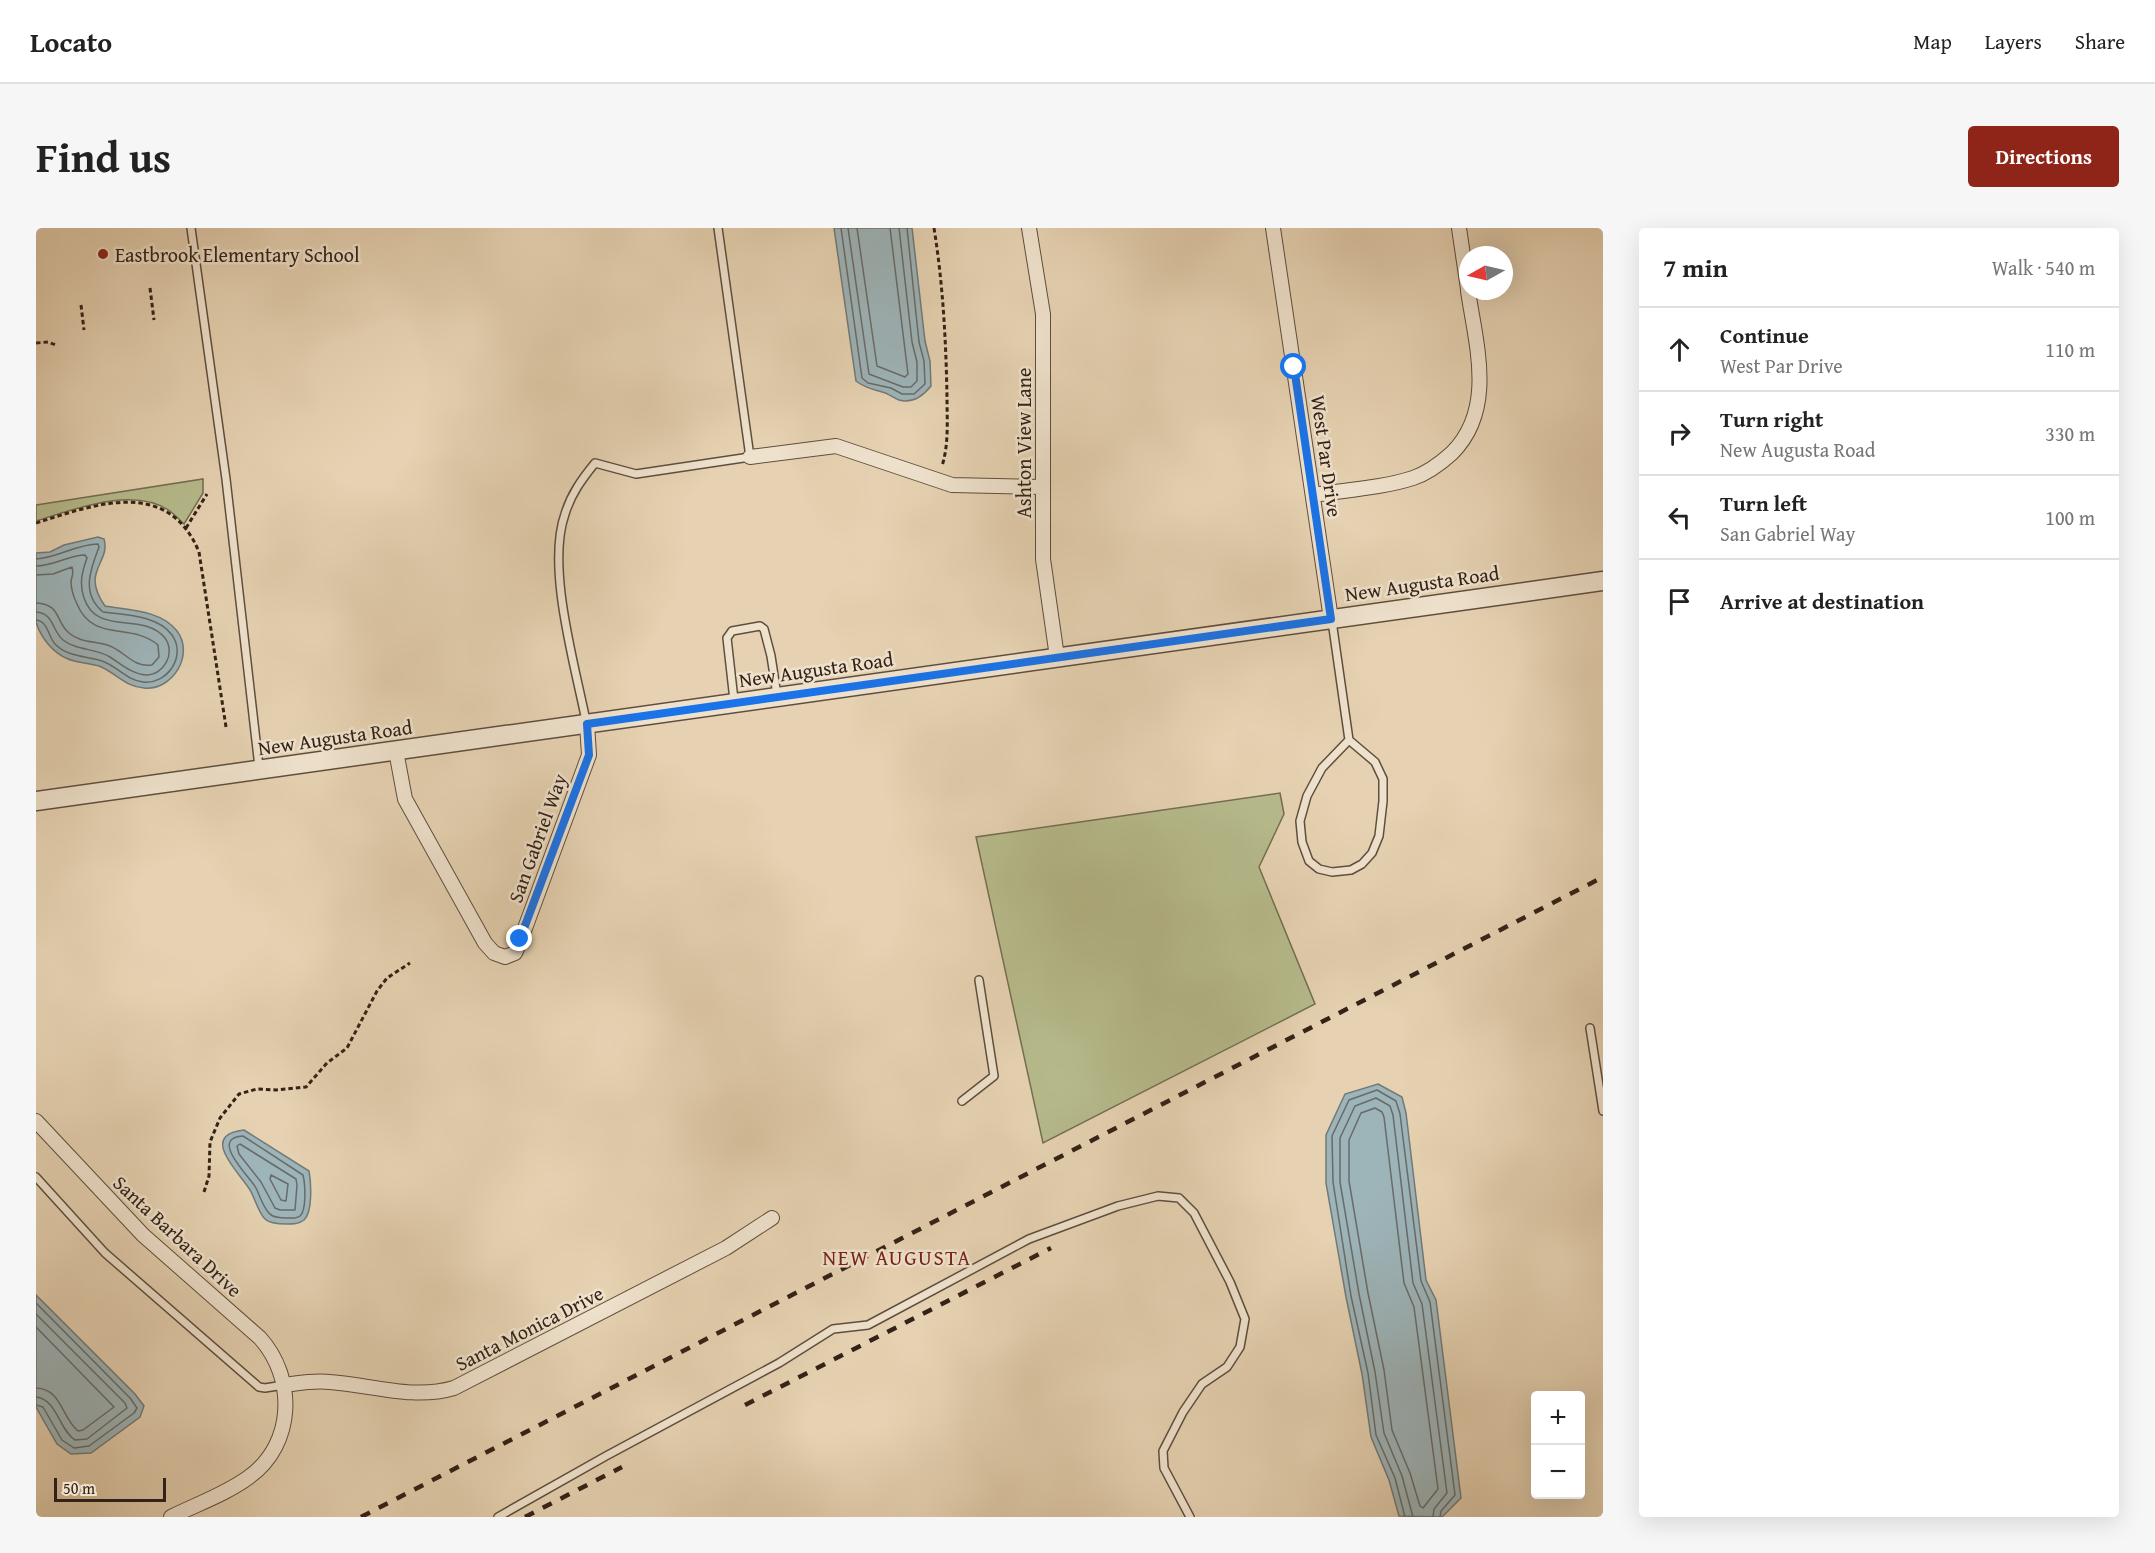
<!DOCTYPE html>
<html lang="en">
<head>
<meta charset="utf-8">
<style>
	body { margin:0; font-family:"Gentium Book Plus",serif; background:#f6f6f6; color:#222 }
	.controls { position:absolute; right:18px; bottom:18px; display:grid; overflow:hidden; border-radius:6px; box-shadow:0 6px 24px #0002 }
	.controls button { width:54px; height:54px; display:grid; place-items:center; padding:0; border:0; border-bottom:2px solid #e0e0e0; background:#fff; color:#222; font:30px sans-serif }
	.compass { position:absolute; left:1423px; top:18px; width:54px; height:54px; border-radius:50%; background:#fff; box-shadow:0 6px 24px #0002; rotate:262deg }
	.scale { position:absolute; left:18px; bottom:15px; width:112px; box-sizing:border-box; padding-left:6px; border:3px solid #322217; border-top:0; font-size:16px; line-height:21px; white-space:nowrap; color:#322217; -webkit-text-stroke:4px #efe2cd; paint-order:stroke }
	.stop { position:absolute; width:18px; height:18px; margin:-14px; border:4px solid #1a73e8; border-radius:50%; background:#fff }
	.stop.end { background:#1a73e8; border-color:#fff; box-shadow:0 2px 6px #0008 }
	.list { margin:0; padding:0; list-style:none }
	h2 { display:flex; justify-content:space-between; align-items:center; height:78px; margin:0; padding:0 24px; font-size:26px }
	h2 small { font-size:20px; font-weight:400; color:#767676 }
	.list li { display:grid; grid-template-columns:39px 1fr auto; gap:18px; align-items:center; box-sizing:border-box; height:84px; padding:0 24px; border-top:2px solid #e0e0e0 }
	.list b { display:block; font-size:22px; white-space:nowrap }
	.list p { margin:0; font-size:20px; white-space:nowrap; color:#767676 }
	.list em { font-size:20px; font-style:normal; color:#767676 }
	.icon { flex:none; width:33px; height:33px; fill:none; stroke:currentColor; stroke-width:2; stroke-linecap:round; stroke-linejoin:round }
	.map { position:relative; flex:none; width:1567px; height:1289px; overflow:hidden; border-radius:6px }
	header { display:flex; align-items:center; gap:36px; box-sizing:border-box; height:84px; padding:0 30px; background:#fff; border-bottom:2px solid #e0e0e0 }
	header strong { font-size:28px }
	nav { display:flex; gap:33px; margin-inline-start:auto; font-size:21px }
	.intro { display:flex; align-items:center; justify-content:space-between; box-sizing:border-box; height:144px; padding:0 36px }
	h1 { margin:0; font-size:42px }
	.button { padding:15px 27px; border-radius:6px; background:#8f2418; color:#fff; font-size:21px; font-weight:700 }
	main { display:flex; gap:36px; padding:0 36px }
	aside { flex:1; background:#fff; border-radius:6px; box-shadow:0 6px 24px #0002 }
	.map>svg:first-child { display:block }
	.green { fill:#b6bb8c; stroke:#746e52; stroke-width:1.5 }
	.water { fill:#9db4b9; stroke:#727a78; stroke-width:1.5 }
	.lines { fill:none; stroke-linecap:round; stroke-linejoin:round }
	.shore { stroke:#686b68; stroke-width:1.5 }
	.service-casing { stroke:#5f4e3e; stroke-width:10 }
	.minor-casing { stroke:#5f4e3e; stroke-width:16 }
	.tertiary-casing { stroke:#5f4e3e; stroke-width:21 }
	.path { stroke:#322217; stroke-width:3; stroke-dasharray:4.5 3; stroke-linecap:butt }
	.service { stroke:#efe2cd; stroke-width:7 }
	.minor { stroke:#efe2cd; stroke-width:14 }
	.tertiary { stroke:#efe2cd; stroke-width:18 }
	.rail { stroke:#322217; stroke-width:4.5; stroke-dasharray:10 10; stroke-linecap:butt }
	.route { stroke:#1a73e8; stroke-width:8 }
	.poi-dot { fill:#8f2418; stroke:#efe2cd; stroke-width:2 }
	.labels { text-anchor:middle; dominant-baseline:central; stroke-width:5; stroke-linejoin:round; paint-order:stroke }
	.poi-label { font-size:20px; fill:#322217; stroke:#efe2cd; text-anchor:start }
	.street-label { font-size:20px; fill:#322217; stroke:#efe2cd }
	.neighbourhood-label { font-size:21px; letter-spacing:1.5px; fill:#7a1f14; stroke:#efe2cd }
</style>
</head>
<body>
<header>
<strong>Locato</strong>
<nav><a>Map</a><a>Layers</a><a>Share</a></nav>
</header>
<div class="intro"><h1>Find us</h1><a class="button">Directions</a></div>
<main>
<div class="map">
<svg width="1567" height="1289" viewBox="0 0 1567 1289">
	<rect width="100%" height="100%" fill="#e6d2b2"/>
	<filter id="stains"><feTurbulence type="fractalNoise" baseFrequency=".00333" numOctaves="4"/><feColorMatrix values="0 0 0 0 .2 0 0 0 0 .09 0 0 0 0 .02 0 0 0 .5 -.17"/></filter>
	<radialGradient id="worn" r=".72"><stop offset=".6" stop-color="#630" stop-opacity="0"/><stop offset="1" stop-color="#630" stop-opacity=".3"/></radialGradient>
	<path class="green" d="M167,251v14l-19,31c-4,-4 -9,-9 -14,-13 -37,-25 -95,-2 -134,10v-16z
		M1244,565l4,21 -25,53 56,137 -272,139 -67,-306z"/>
	<path class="water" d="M798,0h78l13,113 5,20 1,25c-8,10 -18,18 -32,14 -6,-2 -11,-7 -17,-8 -10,-3 -17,-4 -26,-11z
		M62,309l6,2c7,24 -24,32 1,67 23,4 56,4 72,25 18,24 -5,60 -33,57 -19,-1 -29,-16 -45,-22 -10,-3 -21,-3 -31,-7 -15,-6 -27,-21 -32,-37 0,-5 0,-13 0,-18 0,-17 0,-34 0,-51l14,-1 14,-7z
		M1342,856l24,13 4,16 20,167 10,20 25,198 -19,19 -43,-1 -10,-36 -18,-43 -9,-63 -16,-77 -20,-114v-48l19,-41z
		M208,902l65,41c2,11 4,41 -5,49 -5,4 -11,4 -17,4 -7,0 -17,0 -22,-5 -7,-7 -10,-21 -15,-29 -11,-18 -52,-55 -6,-60z
		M0,1067l99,99 9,12 -4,11 -49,36 -20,1 -14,-10 -21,-37z"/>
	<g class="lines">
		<path class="shore" d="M805,0l21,150 6,5 23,5 11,6h12l11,-10 -1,-23 -5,-19 -12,-114
			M812,0l21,146 34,13h8l6,-6v-19l-5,-20 -13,-114
			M821,0l20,138 28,11 3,-3 -18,-146
			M0,331c21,-1 41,-15 62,-15l1,3c-9,23 -18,47 4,65 21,3 55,3 69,23 15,21 -5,50 -29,47 -17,-2 -26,-16 -41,-21 -15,-5 -35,-4 -47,-17 -7,-8 -7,-23 -19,-24
			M0,338c18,0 33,-11 49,-11l2,3c-5,14 -8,26 -3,40 13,39 59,13 81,40 11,15 -1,37 -19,37 -14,-1 -25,-11 -36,-18 -14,-9 -33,-6 -47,-17 -11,-9 -9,-27 -27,-28
			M0,347l17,-1 19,-7c2,6 0,9 -1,14 0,8 3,17 6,23 16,39 54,18 81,41l1,12 -7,8c-18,3 -27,-13 -42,-19 -13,-5 -30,-3 -41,-13 -14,-12 -8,-29 -33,-30
			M1339,880l7,4 2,5 20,166 10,24 24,182 -15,19 -3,-2 -10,-33 -18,-43 -8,-60 -16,-77 -19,-112v-41l12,-27z
			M207,908l60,39c2,8 4,35 -3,41 -4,3 -9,2 -13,2 -6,0 -14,0 -18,-5 -6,-6 -9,-17 -13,-25 -6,-11 -48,-50 -13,-52z
			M204,916l56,35 1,6 -2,25h-15l-5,-2 -14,-26 -22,-28 -2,-8z
			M235,947l17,9 -2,17 -5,-1 -11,-21z
			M0,1075l94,95 7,10 -3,5 -45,33 -15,2 -12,-8 -19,-33 -7,-2
			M0,1086l89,89 2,5 -40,31 -12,1c-16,-10 -18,-41 -39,-43
			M0,1099l78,80 -31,23 -5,1c-17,-14 -16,-42 -42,-43
			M1369,1289l-10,-39 -19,-43 -8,-62 -17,-77 -18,-114 -1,-46 17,-36 28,-10 19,11 4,13 21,167 9,21 25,193 -14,16 -1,6
			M1377,1289l-11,-41 -18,-43 -9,-61 -16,-78 -19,-112v-44l15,-32 21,-8 14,8 3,9 20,168 9,21 25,189 -13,16 -1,8"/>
		<defs>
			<path id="service" d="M155,0l35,251 33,288
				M1296,393l17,119 -27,28 -15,28 -7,25 2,21 7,19 10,8 13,3 19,-2 11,-6 10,-11 7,-17 4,-35v-22l-8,-17 -26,-22
				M698,472l-7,-62 5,-7 28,-5 4,3 7,27 6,39
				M550,493c-11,-56 -40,-154 -21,-207 6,-20 17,-35 30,-51l41,11 114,-17 -32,-229
				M1554,800l13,83
				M926,873l32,-25 -15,-96
				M0,949l69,76 154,134 6,1 19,-3
				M462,1289l108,-61 173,-93 54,-34 35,-4 161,-86 89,-33 40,-10 21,2 15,15 36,69 15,37 -5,28 -13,20 -25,17 -19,28 -20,39 1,17 26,49"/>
			<path id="minor" d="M993,0l14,86v245l14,98
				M1237,0l58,391
				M1423,0l9,61
				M714,229l86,-11 116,39 90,2
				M1277,267c33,-5 69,-7 100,-17 15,-5 28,-15 39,-25 44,-44 24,-108 16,-162
				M360,523l9,48 80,144 9,10 11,4 10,-4 6,-14 68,-184 -2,-31
				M0,893l107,114 117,103c36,40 35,106 -11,139 -23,17 -52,27 -78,40
				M248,1157c16,-2 30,-5 46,-3 42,3 83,18 124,6l272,-140 46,-30"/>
			<path id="tertiary" d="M0,573l1567,-220"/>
		</defs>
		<use href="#service" class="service-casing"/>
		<use href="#minor" class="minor-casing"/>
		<use href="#tertiary" class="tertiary-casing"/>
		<path class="path" d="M898,0c9,56 12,113 13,169 0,23 2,47 -5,69
			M114,60l4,32
			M45,77l3,25
			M0,115l12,-1 8,3
			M0,295c60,-19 132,-46 163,29l27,175
			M150,300l21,-34
			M168,964l5,-16 1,-34 10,-24 19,-24 18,-5 19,1 30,-3 21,-24 20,-15 30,-57 10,-13 23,-15"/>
		<use href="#service" class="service"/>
		<use href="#minor" class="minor"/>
		<use href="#tertiary" class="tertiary"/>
		<path class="rail" d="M709,1177l306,-157
			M325,1289l1242,-640
			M489,1289l97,-50"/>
	</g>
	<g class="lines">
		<path class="route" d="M484,711l69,-184 -2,-31 744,-105 -37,-252"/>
	</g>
	<circle class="poi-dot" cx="67" cy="26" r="6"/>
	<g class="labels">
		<g class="poi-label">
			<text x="79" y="26">Eastbrook Elementary School</text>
		</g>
		<g class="street-label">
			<text transform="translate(987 215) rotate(-90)">Ashton View Lane</text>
			<text transform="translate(1291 228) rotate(82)">West Par Drive</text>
			<text transform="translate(1386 355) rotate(-8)">New Augusta Road</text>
			<text transform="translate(780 441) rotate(-8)">New Augusta Road</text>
			<text transform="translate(299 509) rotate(-8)">New Augusta Road</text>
			<text transform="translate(501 610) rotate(-70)">San Gabriel Way</text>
			<text transform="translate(142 1008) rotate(43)">Santa Barbara Drive</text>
			<text transform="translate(493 1100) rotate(-27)">Santa Monica Drive</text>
		</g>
		<g class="neighbourhood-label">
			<text x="861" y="1029">NEW AUGUSTA</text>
		</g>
	</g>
	<rect width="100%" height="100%" filter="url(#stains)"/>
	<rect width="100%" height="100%" fill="url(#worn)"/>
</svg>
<div class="controls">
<button>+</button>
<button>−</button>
</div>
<svg class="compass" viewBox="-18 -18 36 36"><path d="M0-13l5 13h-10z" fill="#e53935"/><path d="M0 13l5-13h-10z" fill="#767676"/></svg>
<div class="scale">50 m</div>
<div class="stop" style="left:1258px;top:139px"></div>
<div class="stop end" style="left:484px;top:711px"></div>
</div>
<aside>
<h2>7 min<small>Walk · 540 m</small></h2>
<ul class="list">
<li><svg class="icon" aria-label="ahead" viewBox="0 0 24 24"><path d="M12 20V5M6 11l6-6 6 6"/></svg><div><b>Continue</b><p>West Par Drive</p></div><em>110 m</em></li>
<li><svg class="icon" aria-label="right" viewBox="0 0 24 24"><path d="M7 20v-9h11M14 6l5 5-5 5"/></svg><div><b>Turn right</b><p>New Augusta Road</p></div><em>330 m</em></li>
<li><svg class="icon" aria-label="left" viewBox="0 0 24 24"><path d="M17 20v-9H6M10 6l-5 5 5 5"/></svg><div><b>Turn left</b><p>San Gabriel Way</p></div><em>100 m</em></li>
<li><svg class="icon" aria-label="arrive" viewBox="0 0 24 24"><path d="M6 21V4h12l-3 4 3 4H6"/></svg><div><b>Arrive at destination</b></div></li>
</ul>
</aside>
</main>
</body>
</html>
